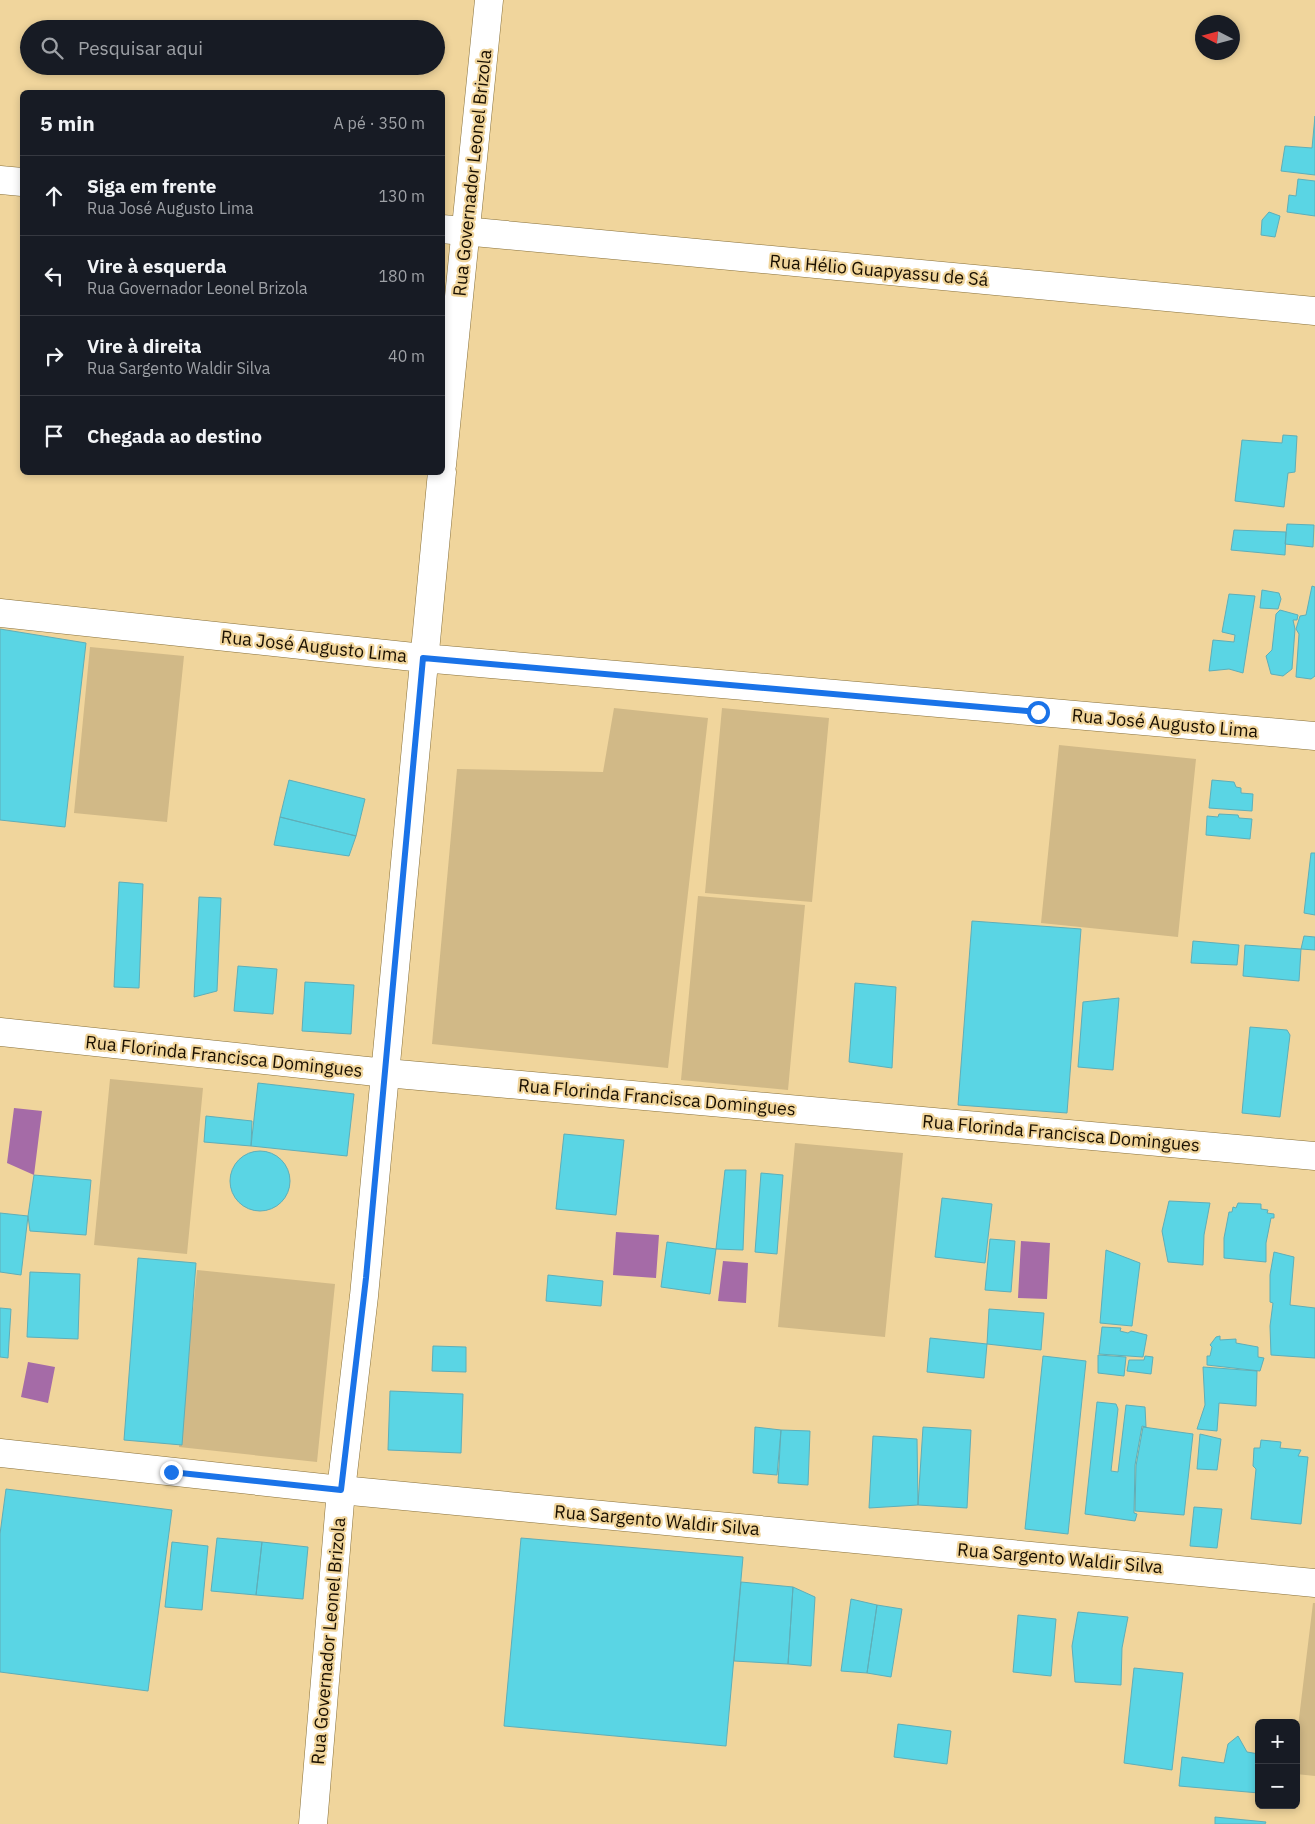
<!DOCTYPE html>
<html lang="pt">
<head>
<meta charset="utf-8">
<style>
	body { margin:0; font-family:"IBM Plex Sans",sans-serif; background:#20242c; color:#f1f3f6 }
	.controls { position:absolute; right:15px; bottom:15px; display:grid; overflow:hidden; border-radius:8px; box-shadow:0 2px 8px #0003 }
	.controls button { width:45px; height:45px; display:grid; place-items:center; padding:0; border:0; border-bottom:1px solid #363941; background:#171b24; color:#f1f3f6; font:25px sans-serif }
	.compass { position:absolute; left:1195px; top:15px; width:45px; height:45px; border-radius:50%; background:#171b24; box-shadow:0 2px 8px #0003; rotate:276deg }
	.stop { position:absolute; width:15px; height:15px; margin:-11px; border:4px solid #1a73e8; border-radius:50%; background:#fff }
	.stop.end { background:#1a73e8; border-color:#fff; box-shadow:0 1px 5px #0008 }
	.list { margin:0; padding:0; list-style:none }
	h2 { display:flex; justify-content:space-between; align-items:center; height:65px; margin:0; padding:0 20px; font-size:21px }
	h2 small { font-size:16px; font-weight:400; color:#9ea1a6 }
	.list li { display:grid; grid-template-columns:32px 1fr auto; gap:15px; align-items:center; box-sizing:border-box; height:80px; padding:0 20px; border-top:1px solid #363941 }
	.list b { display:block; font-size:19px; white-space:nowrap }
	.list p { margin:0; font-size:16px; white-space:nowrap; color:#9ea1a6 }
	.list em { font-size:16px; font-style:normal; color:#9ea1a6 }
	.icon { flex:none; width:28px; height:28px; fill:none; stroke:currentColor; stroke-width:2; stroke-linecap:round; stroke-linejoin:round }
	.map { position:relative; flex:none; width:1315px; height:1824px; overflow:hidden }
	.search { position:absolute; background:#171b24; box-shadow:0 2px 8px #0003; left:20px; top:20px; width:425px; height:55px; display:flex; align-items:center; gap:12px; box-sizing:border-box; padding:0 18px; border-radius:28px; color:#9ea1a6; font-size:19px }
	.panel { position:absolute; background:#171b24; box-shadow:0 2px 8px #0003; left:20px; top:90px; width:425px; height:385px; border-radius:8px }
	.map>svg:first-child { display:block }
	.green { fill:#d1b987 }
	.water { fill:#a56ba7 }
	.building { fill:#5ad5e4; stroke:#5faeb8 }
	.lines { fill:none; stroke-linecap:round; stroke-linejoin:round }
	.minor-casing { stroke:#887039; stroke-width:29 }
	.major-casing { stroke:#887039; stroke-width:29 }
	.minor { stroke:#fff; stroke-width:28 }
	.major { stroke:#fff; stroke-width:28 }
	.route { stroke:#1a73e8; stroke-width:6 }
	.labels { text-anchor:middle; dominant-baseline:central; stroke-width:4.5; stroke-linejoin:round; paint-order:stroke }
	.street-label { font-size:18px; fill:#190f00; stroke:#f0d59c }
</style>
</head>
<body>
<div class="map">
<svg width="1315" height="1824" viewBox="0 0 1315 1824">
	<rect width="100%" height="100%" fill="#f0d59c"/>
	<path class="green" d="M90,647l94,9 -17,166 -93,-9z
		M614,708l94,10 -40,350 -236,-24 25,-275 146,3z
		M722,708l107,10 -17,184 -107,-9z
		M1059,745l137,14 -18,178 -137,-14z
		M698,896l107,9 -17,185 -107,-10z
		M110,1079l93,9 -16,166 -93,-9z
		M795,1143l108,10 -18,184 -107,-10z
		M197,1270l138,14 -18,178 -138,-15z
		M1313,1603h2v173l-19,-2v-31z"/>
	<path class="water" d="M14,1108l28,3 -8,64 -27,-12z
		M616,1232l43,3 -3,43 -43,-3z
		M1021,1241l29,2 -3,56 -29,-1z
		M723,1261l25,2 -2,40 -28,-2z
		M28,1362l27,5 -7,36 -27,-6z"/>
	<path class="building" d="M1315,116v59l-34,-4 4,-25 27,2z
		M1298,179l17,2v35l-28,-4 2,-17 7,1z
		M1269,212l11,4 -5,21 -14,-2 1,-15z
		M1283,435l14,1 -2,36 -7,1 -4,34 -49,-6 7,-61 40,3z
		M1287,524l27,1 -1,22 -28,-3z
		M1234,530l52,2 -1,23 -54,-5z
		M1312,586l3,1v89l-4,3 -15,-2 3,-43 -3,-5 4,-13 6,-1z
		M1262,590l17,3 2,6 -3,10 -18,-1z
		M1229,594l26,2 -12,77 -14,-4 -20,2 4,-31 21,2 1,-7 -13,-3z
		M1280,610l18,5 -1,5h-4l2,9 -3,40 -9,7 -12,-2 -5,-18 6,-6 4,-36z
		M0,629l86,14 -21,184 -65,-7z
		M289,780l76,19 -9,37 -76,-19z
		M1212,780l22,2 2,5 5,1v5l12,1 -1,17 -43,-3z
		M1219,814l19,1 1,3 13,1 -2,20 -44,-4 1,-19 11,1z
		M280,817l76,19 -7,20 -75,-11z
		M1311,853h4v62l-11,-2z
		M119,882l24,2 -4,104 -25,-1z
		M199,897l22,1 -4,93 -23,6z
		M972,921l109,8 -14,184 -109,-8z
		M1304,936l11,1v13l-14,-1z
		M1193,941l46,4 -2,20 -46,-2z
		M1245,945l56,4 -2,32 -56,-5z
		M238,966l39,3 -4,45 -39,-3z
		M305,982l49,3 -3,49 -49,-3z
		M855,983l41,4 -4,81 -43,-6z
		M1119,998l-6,72 -35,-3 5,-65z
		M1250,1027l37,3 3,5 -10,82 -38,-4z
		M258,1083l96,11 -7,62 -96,-10z
		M206,1116l46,5 -1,25 -47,-4z
		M564,1134l60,6 -8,75 -60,-6z
		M230 1181a30 30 0 1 1 60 0a30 30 0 1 1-60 0Z
		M725,1170h21l-3,80 -27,-1z
		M761,1173l22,2 -6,79 -22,-2z
		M34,1175l57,5 -5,55 -56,-4 -2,-15z
		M942,1198l50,6 -7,59 -50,-6z
		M1169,1201l41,2 -6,32 -1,30 -35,-3 -6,-31z
		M1238,1203l23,1v5l7,1 -1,3 7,1v4h-3l-5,25v19l-42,-4v-20l5,-26h3l1,-5 3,1z
		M0,1213l28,3 -7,59 -21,-3z
		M990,1239l25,2 -4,51 -26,-2z
		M667,1242l49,7 -6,45 -49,-7z
		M1106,1250l34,13 -8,63 -32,-3z
		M1274,1252l20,5 -4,48 25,3v50l-44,-3 -1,-29 3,-23 -3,-1v-27z
		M138,1258l58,5 -14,182 -58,-5z
		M30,1272l50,2 -2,65 -51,-2z
		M548,1275l55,6 -2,25 -55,-5z
		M0,1308l11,1 -3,49 -8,-1z
		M989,1309l55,4 -3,37 -54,-6z
		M1102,1327l19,1 -1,3 8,2 3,-2 16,4 -4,22 -44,-3z
		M1220,1336v4l16,-1v4l22,4v10l6,1 -4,13 -53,-6v-9h3l2,-9 -2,-2 6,-8z
		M930,1338l57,6 -3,34 -57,-6z
		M433,1346l33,1v25l-34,-1z
		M1098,1355l28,2 -2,19 -26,-3z
		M1043,1356l43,5 -18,173 -43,-5z
		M1145,1356l8,1 -2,17 -24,-3 2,-11h15z
		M1203,1367l54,4 -1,35 -37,-3 -2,28 -20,-2 8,-24z
		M390,1391l73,3 -2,59 -73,-3z
		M1097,1402l19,2 2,5 -7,62 7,1 8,-67 19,2 1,20 -4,-1 -7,39 -1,48 3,1 -2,7 -50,-7z
		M755,1427l26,3 -4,45 -24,-2z
		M923,1427l48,3 -4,78 -49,-3z
		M1143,1427l50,7 -9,81 -49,-4 1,-45z
		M781,1430l29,1 -2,54 -30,-2z
		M1200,1434l21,5 -4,31 -20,-1z
		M873,1436l44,3 1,66 -49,3z
		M1261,1440l20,2 -1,6 21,2 -3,6 10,1 -7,67 -50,-5 5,-50 -3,-3 1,-18h6z
		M6,1489l166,21 -24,181 -148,-19v-138z
		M1194,1507l28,2 -5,39 -27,-2z
		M217,1538l45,4 -6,53 -45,-4z
		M521,1538l222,19 -17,189 -222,-20z
		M172,1542l36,4 -6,64 -37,-3z
		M262,1542l46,5 -5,52 -47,-4z
		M741,1582l52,5 -5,77 -54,-3z
		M793,1587l22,10 -4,69 -23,-2z
		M851,1599l26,6 -10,68 -26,-2z
		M877,1605l25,4 -11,68 -24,-4z
		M1078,1612l50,5 -6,31 -1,37 -46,-3 -3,-36z
		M1018,1615l38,4 -5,57 -38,-4z
		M1134,1668l49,5 -11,97 -48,-7z
		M898,1724l53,7 -4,33 -53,-7z
		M1238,1736l9,16 12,2v39l-80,-7 3,-29 42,6 4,-19z
		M1215,1817l51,5 -1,2h-50z"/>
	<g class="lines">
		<defs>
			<path id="minor" d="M442,465l47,-465
				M0,613l423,45 892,78
				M0,1032l386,41 929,83
				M313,1824l28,-334 23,-194 78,-824"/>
			<path id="major" d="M0,180l22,2
				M442,229l873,82
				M0,1453l341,37 974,93"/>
		</defs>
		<use href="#minor" class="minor-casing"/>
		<use href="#major" class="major-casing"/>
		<use href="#minor" class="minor"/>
		<use href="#major" class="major"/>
	</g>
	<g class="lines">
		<path class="route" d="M171,1472l170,18 25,-212 57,-620 615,54"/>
	</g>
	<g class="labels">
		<g class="street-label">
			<text transform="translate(472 173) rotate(-84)">Rua Governador Leonel Brizola</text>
			<text transform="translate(879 270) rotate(5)">Rua Hélio Guapyassu de Sá</text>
			<text transform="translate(314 646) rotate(6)">Rua José Augusto Lima</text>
			<text transform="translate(1165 723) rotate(5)">Rua José Augusto Lima</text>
			<text transform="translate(224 1056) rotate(6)">Rua Florinda Francisca Domingues</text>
			<text transform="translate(657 1097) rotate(5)">Rua Florinda Francisca Domingues</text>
			<text transform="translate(1061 1133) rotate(5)">Rua Florinda Francisca Domingues</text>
			<text transform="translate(657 1520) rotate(5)">Rua Sargento Waldir Silva</text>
			<text transform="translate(1060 1558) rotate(5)">Rua Sargento Waldir Silva</text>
			<text transform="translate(328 1641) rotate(-85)">Rua Governador Leonel Brizola</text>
		</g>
	</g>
</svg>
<div class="controls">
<button>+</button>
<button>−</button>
</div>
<svg class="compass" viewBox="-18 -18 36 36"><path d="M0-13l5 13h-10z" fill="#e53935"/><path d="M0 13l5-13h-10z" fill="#9ea1a6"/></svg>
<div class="stop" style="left:1038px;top:712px"></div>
<div class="stop end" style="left:171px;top:1472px"></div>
<div class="search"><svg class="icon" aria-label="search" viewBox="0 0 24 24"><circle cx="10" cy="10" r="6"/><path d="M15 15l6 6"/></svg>Pesquisar aqui</div>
<section class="panel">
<h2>5 min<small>A pé · 350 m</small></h2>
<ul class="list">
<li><svg class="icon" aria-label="ahead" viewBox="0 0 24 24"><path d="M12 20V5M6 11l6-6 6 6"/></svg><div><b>Siga em frente</b><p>Rua José Augusto Lima</p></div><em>130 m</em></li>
<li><svg class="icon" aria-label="left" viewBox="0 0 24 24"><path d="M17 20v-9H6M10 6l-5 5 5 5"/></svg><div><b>Vire à esquerda</b><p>Rua Governador Leonel Brizola</p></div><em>180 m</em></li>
<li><svg class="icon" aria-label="right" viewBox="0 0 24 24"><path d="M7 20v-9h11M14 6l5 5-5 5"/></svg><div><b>Vire à direita</b><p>Rua Sargento Waldir Silva</p></div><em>40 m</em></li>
<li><svg class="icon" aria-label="arrive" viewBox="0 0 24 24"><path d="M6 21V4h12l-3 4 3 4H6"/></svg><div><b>Chegada ao destino</b></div></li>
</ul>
</section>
</div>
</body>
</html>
